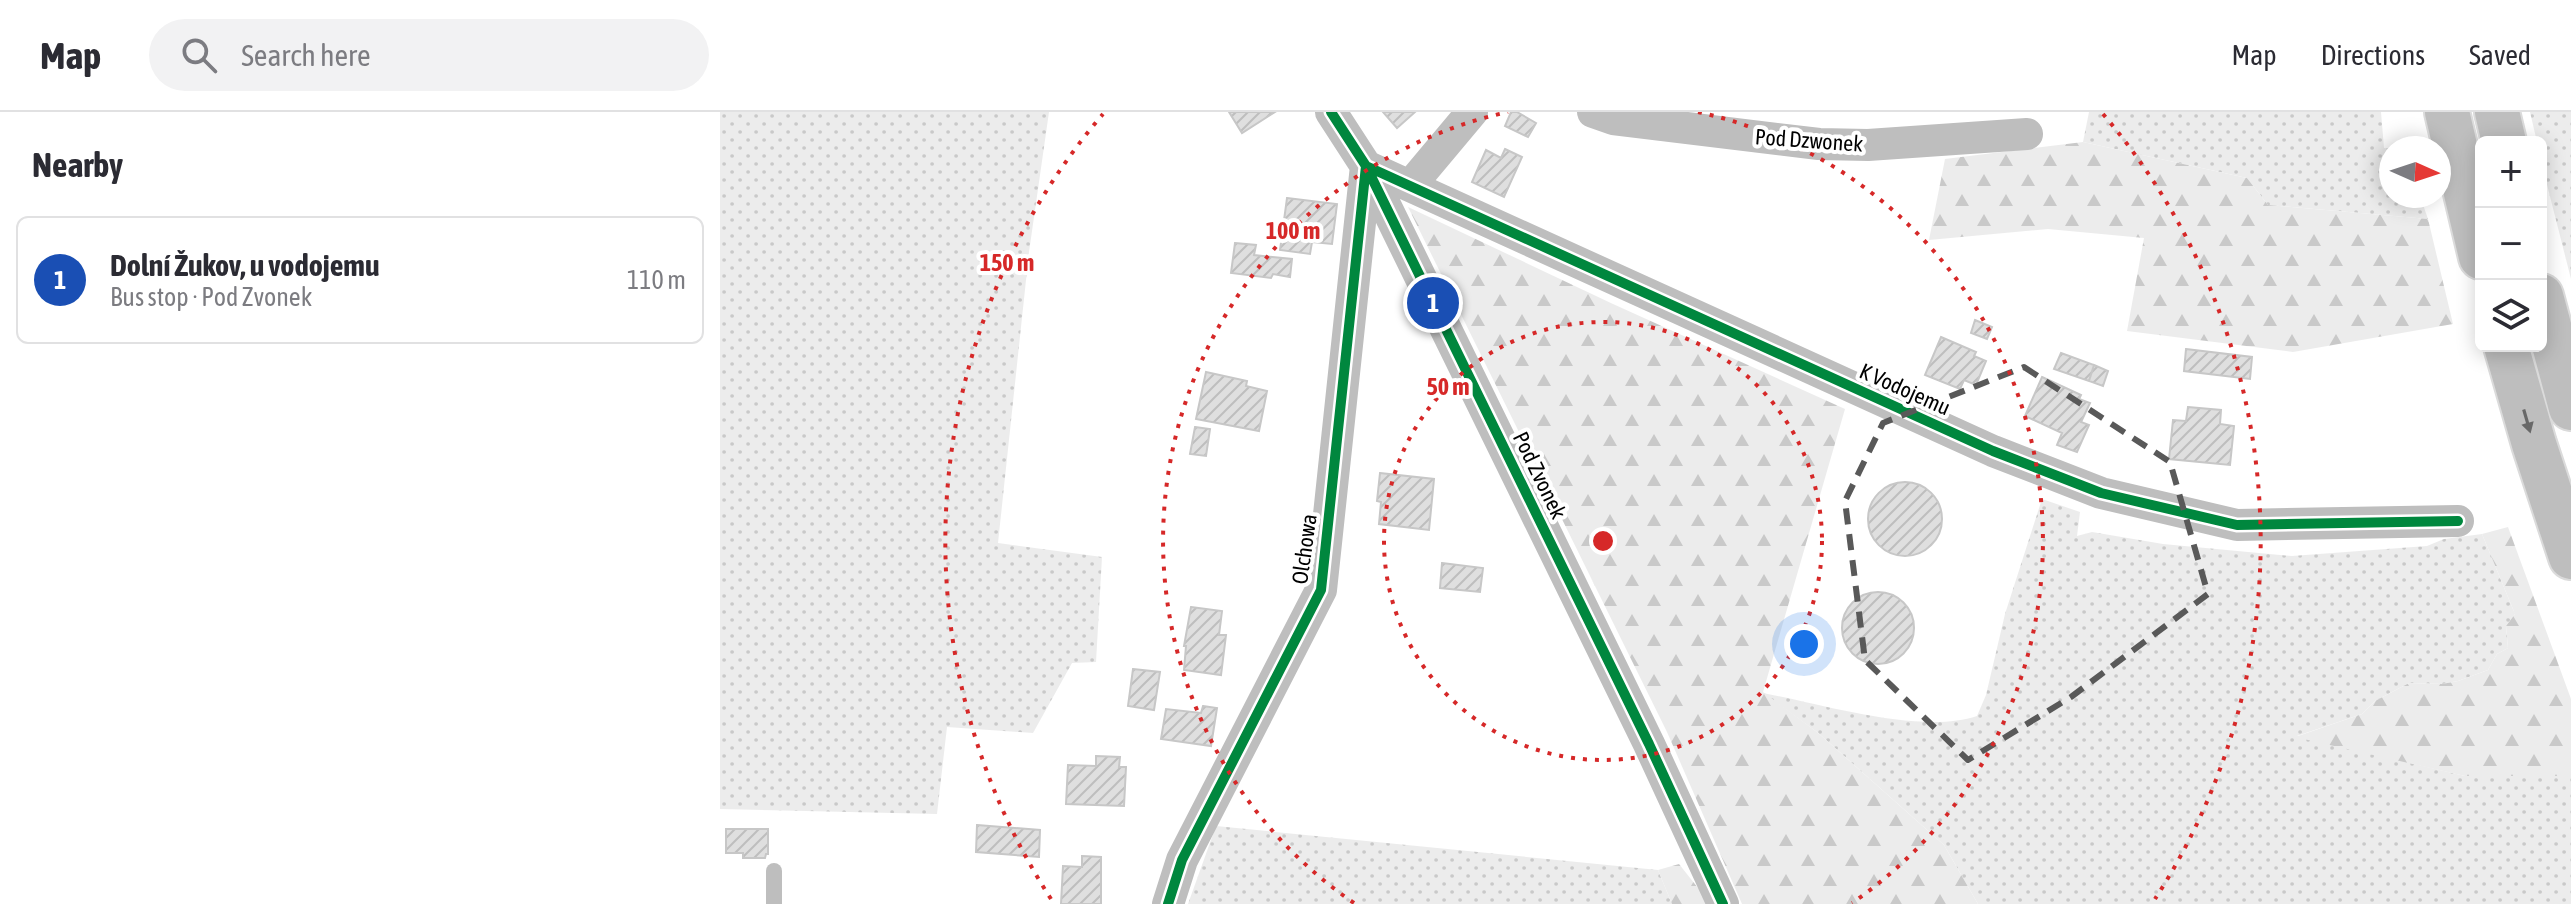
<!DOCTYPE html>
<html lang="en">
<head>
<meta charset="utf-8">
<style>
	body { margin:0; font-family:"Asap Condensed",sans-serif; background:#f2f2f3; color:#2b2b33 }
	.controls { position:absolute; right:24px; top:24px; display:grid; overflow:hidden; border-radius:12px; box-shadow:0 4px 20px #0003 }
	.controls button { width:72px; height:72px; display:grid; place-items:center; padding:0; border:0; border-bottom:2px solid #e1e1e2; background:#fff; color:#2b2b33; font:40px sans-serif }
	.compass { position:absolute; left:1659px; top:24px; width:72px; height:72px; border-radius:50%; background:#fff; box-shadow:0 4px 20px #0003; rotate:93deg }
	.you { position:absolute; left:1084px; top:532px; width:28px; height:28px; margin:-20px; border:6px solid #fff; border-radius:50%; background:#1a73e8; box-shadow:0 0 0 12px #1a73e833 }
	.badge { display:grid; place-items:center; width:52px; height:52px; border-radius:50%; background:#595959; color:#fff; font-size:26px; font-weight:700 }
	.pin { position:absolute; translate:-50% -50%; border:4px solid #fff; box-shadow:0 2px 8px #0006 }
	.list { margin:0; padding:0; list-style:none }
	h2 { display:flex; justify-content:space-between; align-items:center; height:104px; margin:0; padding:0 32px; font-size:34px }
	h2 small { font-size:26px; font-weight:400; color:#7c7c81 }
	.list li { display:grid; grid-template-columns:52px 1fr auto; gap:24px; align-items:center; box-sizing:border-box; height:128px; margin:0 16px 16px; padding:0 16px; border:2px solid #e1e1e2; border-radius:12px }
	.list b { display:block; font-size:30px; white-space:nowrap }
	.list p { margin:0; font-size:26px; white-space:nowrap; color:#7c7c81 }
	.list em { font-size:26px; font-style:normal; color:#7c7c81 }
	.icon { flex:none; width:44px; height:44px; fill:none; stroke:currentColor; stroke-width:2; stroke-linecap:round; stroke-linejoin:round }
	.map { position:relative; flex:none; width:1851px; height:792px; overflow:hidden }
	header { display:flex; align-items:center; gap:48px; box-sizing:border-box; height:112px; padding:0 40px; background:#fff; border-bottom:2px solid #e1e1e2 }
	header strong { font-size:38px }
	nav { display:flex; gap:44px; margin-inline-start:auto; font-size:28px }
	.search { width:560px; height:72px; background:#f2f2f3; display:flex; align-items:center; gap:20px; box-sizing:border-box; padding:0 28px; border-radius:44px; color:#7c7c81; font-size:30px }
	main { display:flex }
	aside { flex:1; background:#fff }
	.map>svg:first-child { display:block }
	.green { fill:url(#green-dots) }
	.forest { fill:url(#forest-firs) }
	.building { fill:url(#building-hatch); stroke:#c7c7c7; stroke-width:2 }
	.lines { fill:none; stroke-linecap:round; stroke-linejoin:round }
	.highway-casing { stroke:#dbdbdb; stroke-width:48 }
	.lane { stroke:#bebebe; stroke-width:16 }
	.street { stroke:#bebebe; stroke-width:32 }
	.highway { stroke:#bebebe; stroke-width:44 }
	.cycleway-casing { stroke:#fff; stroke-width:15 }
	.cycleway { stroke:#00873e; stroke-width:10 }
	.oneway { fill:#686868 }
	.marked { fill:none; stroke:#595959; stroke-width:6; stroke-dasharray:16 10; stroke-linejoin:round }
	.ring { fill:none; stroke:#d62828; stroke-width:4; stroke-dasharray:4 8 }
	.labels { text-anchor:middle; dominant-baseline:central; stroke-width:8; stroke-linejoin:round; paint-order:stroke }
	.street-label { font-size:22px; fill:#000; stroke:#fff }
	.centre { fill:#d62828; stroke:#fff; stroke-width:4 }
	.ring-label { font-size:24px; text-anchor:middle; font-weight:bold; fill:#d62828; stroke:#fff; stroke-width:8; stroke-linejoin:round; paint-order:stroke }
</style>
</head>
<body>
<header>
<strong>Map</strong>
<div class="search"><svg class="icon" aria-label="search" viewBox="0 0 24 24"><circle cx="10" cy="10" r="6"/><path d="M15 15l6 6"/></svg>Search here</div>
<nav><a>Map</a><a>Directions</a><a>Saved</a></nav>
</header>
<main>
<aside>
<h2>Nearby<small></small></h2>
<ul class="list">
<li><span class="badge" style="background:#1a4fb4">1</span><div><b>Dolní Žukov, u vodojemu</b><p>Bus stop · Pod Zvonek</p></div><em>110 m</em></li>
</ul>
</aside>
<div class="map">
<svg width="1851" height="792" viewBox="0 0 1851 792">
	<defs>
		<pattern id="green-dots" width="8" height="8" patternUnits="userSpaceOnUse" patternTransform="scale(2)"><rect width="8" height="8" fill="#ececec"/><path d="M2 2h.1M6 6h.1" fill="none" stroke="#c9c9c9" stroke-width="1.8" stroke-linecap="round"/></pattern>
		<pattern id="forest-firs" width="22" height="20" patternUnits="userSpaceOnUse" patternTransform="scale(2)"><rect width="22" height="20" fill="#ececec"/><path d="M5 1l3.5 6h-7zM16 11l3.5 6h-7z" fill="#c9c9c9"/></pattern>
		<pattern id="building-hatch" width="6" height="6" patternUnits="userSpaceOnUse" patternTransform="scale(2)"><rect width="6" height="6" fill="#dfdfdf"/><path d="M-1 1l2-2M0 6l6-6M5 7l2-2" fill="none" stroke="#bebebe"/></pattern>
	</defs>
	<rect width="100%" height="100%" fill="#fff"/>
	<path class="green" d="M0,0h329l-20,140 -31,291 104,14 -6,105 -24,1 -39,70 -86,-6 -10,87 -217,-5z
		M1369,0h292l3,36 7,1v47h29l8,23 -160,-14 -21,-27 -164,-36z
		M1810,0h41v167l-30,-118v-19h-4z
		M1322,387l38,13 -3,24 15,-4 71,12 129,12 135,-10 17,-7 38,-5 33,80 -9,12 2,22 -11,6 -9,16 -30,11 -16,3 -33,-1 -34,18 -13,13 -65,22 168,40h106v128h-593l-34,-59 -127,-113 -54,-39c58,11 159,42 214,23l9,-21 19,-81z
		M496,714l442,44 14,34h-484z"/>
	<path class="forest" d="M1363,30l164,36 21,27 160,14 25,105 -160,28 -166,-21 17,-93 -96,-9 -119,11 16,-81z
		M688,95l205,97 232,105 -82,283 54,40 127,113 34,59h-236l-75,-172z
		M1788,415l63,172v77h-106l-170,-39 67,-23 13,-13 34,-18 33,1 16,-3 30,-11 9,-16 11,-6 -2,-22 9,-12 -33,-80z
		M959,752l23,29 6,11h-36l-14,-34z"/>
	<path class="building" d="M509,0h46l-33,21z
		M663,0h32l-18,16z
		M791,0h6l19,11 -8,14 -23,-11z
		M785,37l17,8 -18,40 -32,-15 14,-32 15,8z
		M567,86l50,6 -5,40 -20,-2 -2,12 -30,-4z
		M515,131l21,2 -2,10 38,4 -2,18 -17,-3 -2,4 -40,-5z
		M1255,208l17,7 -5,12 -16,-6z
		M1221,225l35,15 -2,4 12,5 -10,24 -12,-5 -4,9 -35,-14z
		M1466,237l66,8 -2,22 -66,-8z
		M1341,241l33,12 -5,16 -35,-12z
		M1374,253l14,6 -5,15 -14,-5z
		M486,260l41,9 -1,5 21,5 -8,40 -63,-12z
		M1322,265l39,18 -2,4 11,4 -9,19 8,3 -12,27 -20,-7 5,-12 -37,-17z
		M1468,295l33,3 -1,14 14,2 -4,39 -61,-6 4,-39 13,1z
		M475,315l15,2 -4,27 -16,-2z
		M660,361l54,6 -5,51 -50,-6 2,-22 -4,-1z
		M1148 407a37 37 0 1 1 74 0a37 37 0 1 1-74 0Z
		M722,451l41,5 -3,24 -40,-4z
		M1122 516a36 36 0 1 1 72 0a36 36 0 1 1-72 0Z
		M471,495l31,4 -3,24h7l-5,40 -37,-5 2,-24h-2z
		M413,557l27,3 -6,38 -26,-4z
		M483,594l14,2 -6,38 -50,-7 5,-30 35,4z
		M376,644l24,1 -1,10h7l-2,39 -58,-2 2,-39 28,1z
		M257,713l63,5 -1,27 -63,-5z
		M6,717h42v25h-2l-1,4h-22v-5h-17z
		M362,744l19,1v47h-40l2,-38 19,1z"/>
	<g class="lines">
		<defs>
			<path id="highway" d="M1727,0l34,145
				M1777,0l7,30
				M1821,184l30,112
				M1786,234l28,98 37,113"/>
		</defs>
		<use href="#highway" class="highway-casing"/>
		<path class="lane" d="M54,759v33"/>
		<path class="street" d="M611,0l35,54 283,578 74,160
			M873,0l20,7 206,25 49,1 159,-11
			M690,74l62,-74
			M448,792l14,-44 139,-270 45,-424 627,285 108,42 136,32 221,-4"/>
		<use href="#highway" class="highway"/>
		<defs>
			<path id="cycleway" d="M611,0l35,54 283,578 74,160
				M448,792l14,-44 139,-270 45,-424 627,285 108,42 136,32 221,-4"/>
		</defs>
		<use href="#cycleway" class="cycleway-casing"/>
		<use href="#cycleway" class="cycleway"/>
	</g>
	<defs><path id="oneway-solid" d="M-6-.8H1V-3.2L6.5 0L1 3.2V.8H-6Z" transform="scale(2)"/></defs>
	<use class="oneway" href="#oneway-solid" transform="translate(1807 309) rotate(74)"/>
	<path class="marked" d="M1304,255l146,95 38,132 -137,103 -103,63 -103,-100 -20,-159 38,-78z"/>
	<g class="ring">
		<circle cx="883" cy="429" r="219"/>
		<path d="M634 791A439 439 0 0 1 788 0M978 0A439 439 0 0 1 1132 791"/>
		<path d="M331 787A658 658 0 0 1 383 2M1383 2A658 658 0 0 1 1435 787"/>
	</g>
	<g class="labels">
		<g class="street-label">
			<text transform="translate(1089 28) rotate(4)">Pod Dzwonek</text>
			<text transform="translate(1185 277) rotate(24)">K Vodojemu</text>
			<text transform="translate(820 363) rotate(64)">Pod Zvonek</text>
			<text transform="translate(584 437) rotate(-82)">Olchowa</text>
		</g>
	</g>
	<circle cx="883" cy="429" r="12" class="centre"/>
	<g class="ring-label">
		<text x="573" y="127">100 m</text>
		<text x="287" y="159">150 m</text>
		<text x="728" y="283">50 m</text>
	</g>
</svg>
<div class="controls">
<button>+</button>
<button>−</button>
<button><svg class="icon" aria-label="layers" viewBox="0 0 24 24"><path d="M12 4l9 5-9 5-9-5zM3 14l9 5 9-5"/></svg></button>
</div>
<svg class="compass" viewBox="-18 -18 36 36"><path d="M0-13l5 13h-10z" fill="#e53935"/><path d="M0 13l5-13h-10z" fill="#7c7c81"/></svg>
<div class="you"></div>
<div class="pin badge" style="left:713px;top:191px;background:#1a4fb4">1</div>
</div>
</main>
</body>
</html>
